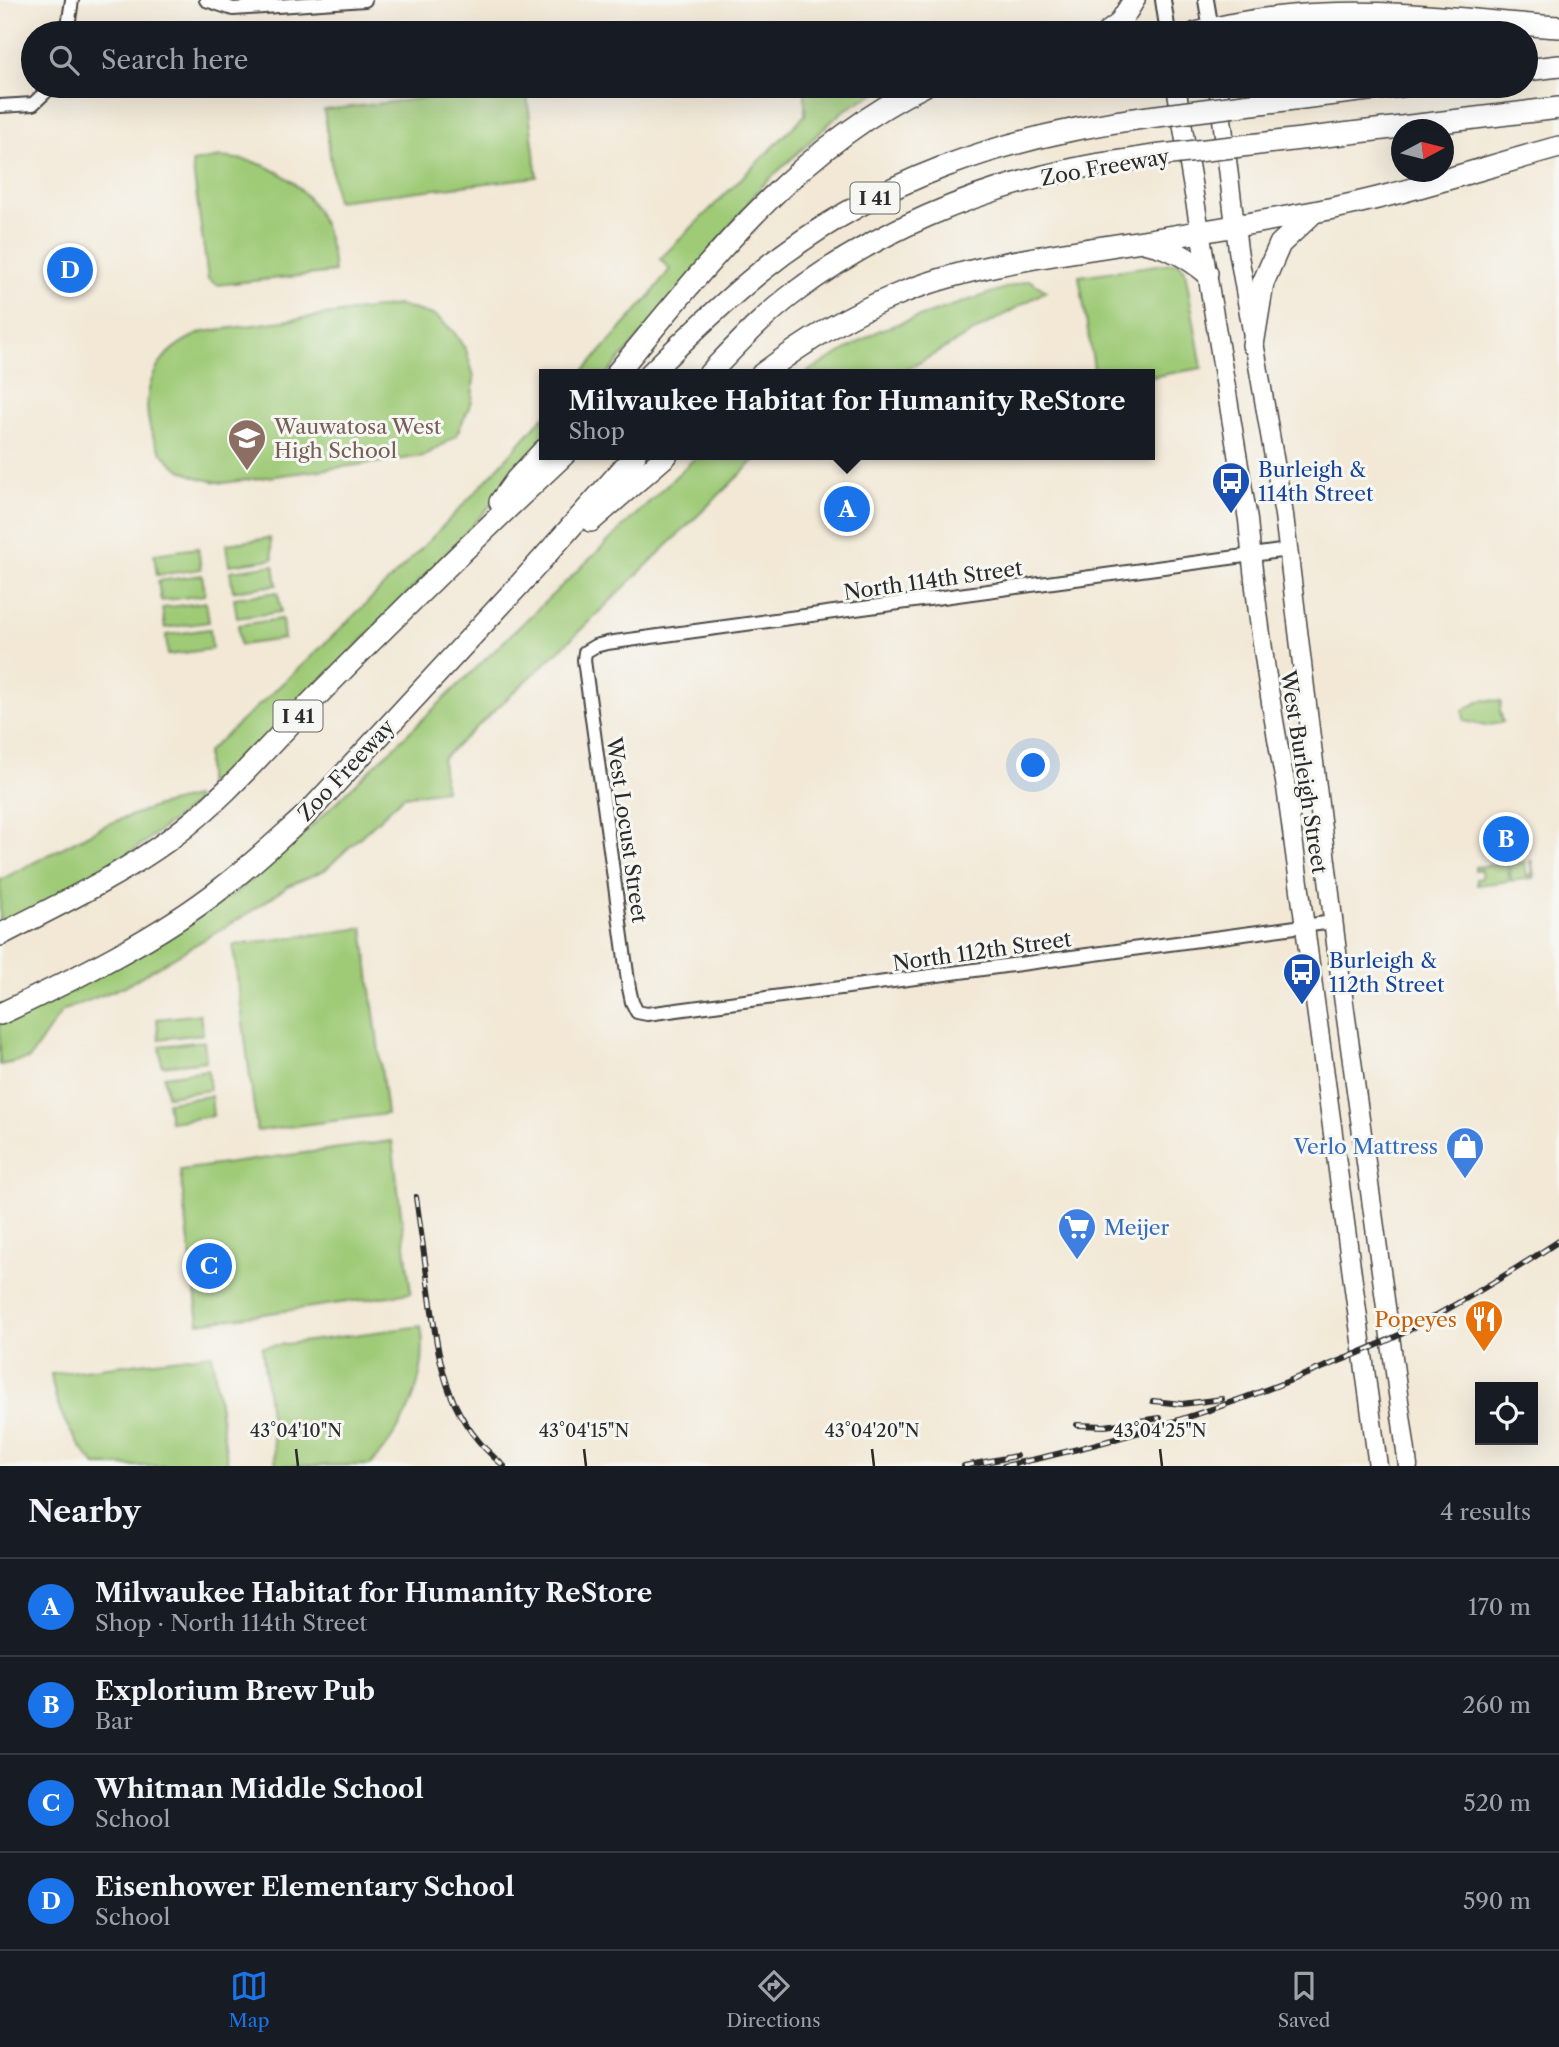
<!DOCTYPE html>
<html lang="en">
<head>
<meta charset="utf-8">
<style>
	body { margin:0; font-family:"Libre Caslon Text",serif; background:#242831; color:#f1f3f6 }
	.controls { position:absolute; right:21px; bottom:21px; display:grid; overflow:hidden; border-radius:0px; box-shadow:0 7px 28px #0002 }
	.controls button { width:63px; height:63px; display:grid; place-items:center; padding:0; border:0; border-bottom:2px solid #363941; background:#171b24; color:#f1f3f6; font:35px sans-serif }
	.compass { position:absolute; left:1391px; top:119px; width:63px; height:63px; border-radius:50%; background:#171b24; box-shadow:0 7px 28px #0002; rotate:83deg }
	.you { position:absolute; left:1034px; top:766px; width:24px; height:24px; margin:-18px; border:5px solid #fff; border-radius:50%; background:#1a73e8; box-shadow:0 0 0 10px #1a73e833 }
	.badge { display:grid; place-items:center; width:46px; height:46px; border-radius:50%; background:#1a73e8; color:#fff; font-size:23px; font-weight:700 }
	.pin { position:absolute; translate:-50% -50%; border:4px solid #fff; box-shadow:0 2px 7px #0006 }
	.popup { position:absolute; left:539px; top:369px; width:616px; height:91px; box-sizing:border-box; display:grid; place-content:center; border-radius:0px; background:#171b24; filter:drop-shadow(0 2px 5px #0005); font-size:23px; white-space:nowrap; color:#9ea1a6 }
	.popup b { font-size:26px; color:#f1f3f6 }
	.popup::after { content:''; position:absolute; left:50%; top:100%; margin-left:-14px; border:14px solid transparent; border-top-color:#171b24 }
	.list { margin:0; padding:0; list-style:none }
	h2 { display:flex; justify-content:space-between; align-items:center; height:91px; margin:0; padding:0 28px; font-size:30px }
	h2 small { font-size:23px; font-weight:400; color:#9ea1a6 }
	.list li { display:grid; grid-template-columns:46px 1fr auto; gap:21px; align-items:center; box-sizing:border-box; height:98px; padding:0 28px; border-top:2px solid #363941 }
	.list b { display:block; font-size:26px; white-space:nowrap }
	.list p { margin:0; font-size:23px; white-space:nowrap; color:#9ea1a6 }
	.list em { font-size:23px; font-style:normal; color:#9ea1a6 }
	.icon { flex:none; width:38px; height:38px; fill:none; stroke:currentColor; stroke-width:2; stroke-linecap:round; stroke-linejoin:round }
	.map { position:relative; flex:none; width:1559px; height:1466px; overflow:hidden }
	.search { position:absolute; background:#171b24; box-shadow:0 7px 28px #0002; left:21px; right:21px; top:21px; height:77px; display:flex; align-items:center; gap:18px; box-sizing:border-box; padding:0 24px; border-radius:38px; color:#9ea1a6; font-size:26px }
	.sheet { height:483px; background:#171b24 }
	nav { display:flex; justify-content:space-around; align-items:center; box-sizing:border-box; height:98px; border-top:2px solid #363941; background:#171b24; font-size:19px; color:#9ea1a6 }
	nav a { display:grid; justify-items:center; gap:4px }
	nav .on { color:#1a73e8 }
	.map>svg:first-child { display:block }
	.green { fill:#9fcb77; stroke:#657b51; stroke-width:2 }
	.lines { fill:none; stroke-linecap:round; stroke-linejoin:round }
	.minor-casing { stroke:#494744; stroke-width:16 }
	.tertiary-casing { stroke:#494744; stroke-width:18 }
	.secondary-casing { stroke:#494744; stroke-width:21 }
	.motorway-casing { stroke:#494744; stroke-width:24 }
	.minor { stroke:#fff; stroke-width:12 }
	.tertiary { stroke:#fff; stroke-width:14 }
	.secondary { stroke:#fff; stroke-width:18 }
	.motorway { stroke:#fff; stroke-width:21 }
	.rail-casing { stroke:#2b2b2b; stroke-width:6 }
	.rail { stroke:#f6f6f2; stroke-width:3.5; stroke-dasharray:10; stroke-linecap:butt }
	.motorway-bridge-casing { stroke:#494744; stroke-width:24; stroke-linecap:butt }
	.motorway-bridge { stroke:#fff; stroke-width:21 }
	.ticks { fill:none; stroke:#2b2b2b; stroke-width:2.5 }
	.labels { text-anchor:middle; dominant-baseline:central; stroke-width:6; stroke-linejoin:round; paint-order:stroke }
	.shield { fill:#f6f6f2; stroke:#686867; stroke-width:2 }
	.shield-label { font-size:19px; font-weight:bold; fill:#2b2b2b }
	.street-label { font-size:21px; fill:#2b2b2b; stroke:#f6f6f2 }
	.education-label { font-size:21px; fill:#785e54; stroke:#f6f6f2; text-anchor:start }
	.transit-label { font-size:21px; fill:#164399; stroke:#f6f6f2; text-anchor:start }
	.shop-label { font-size:21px; fill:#366cbe; stroke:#f6f6f2; text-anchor:end }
	.food-label { font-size:21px; fill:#c56008; stroke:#f6f6f2; text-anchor:end }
	.ticks-label { font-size:18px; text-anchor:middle; fill:#2b2b2b; stroke:#f6f6f2; stroke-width:6; stroke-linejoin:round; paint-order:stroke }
</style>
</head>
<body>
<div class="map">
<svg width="1559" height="1466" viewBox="0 0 1559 1466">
	<rect width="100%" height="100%" fill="#f6f6f2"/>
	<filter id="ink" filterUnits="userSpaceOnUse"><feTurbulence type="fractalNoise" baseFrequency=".0143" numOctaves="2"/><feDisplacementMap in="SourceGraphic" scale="14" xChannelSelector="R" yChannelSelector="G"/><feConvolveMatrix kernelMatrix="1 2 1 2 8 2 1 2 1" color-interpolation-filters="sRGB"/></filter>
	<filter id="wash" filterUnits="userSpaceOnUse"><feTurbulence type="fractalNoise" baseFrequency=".00686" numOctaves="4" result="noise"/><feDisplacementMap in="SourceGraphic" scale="28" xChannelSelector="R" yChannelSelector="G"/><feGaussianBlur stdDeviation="1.57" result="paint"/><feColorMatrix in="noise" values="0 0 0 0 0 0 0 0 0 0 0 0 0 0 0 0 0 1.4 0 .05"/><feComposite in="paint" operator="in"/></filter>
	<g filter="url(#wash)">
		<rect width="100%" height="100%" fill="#f2e8d5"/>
		<path class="green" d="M526,86l11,91 -201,24 -12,-91z
			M805,86h82l-44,25 -81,75 -93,118 -62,70h-26l69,-78 20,-27 -10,-10 145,-144z
			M221,157c11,2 23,2 33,5 52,16 76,58 80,110l-117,13 -9,-6 -16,-117z
			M1178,262l7,8 17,98 -52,9v-3h-55l-16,-98z
			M1029,280l17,11 -147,83h-95l76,-44z
			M398,305l38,11 17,15 13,19 8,27 -2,24 -16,35 -32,20 -201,27c-16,-3 -33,-6 -46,-16 -34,-25 -39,-74 -14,-108 10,-13 25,-21 40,-27z
			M544,416v29l-79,89 -251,260 -7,-6v-36c118,-105 233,-217 337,-336z
			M698,455h62l-195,190 -123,114 3,31 -41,6 -79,74 -37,16 -39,27 -124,73 -63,25 -33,48 -29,6v-53l134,-57 104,-64 58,-50z
			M270,538l3,21 -44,6 -3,-21z
			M198,548l3,21 -44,6 -3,-21z
			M274,565l3,20 -44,6 -3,-20z
			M202,575l3,20 -44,6 -3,-20z
			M278,592l3,20 -44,6 -3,-20z
			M206,602l3,20 -44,6 -3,-20z
			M282,619l2,20 -44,6 -2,-20z
			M210,629l2,20 -44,6 -2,-20z
			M1482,700l19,1 -1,10 3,11 -18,4 -21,-5 -1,-11z
			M195,797l2,5 -102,78 -95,46v-46l108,-56 49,-18z
			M1530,861h2l2,17 -57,7v-6l5,-1 -1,-8h-6v-3l32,-3 2,14h2l-1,-14 15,-2 2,14 5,-1z
			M363,928l24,186 -130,17 -24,-186z
			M200,1014l3,20 -44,5 -2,-20z
			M204,1041l2,20 -44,5 -2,-20z
			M208,1070l2,20 -43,6 -3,-20z
			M211,1096l2,20 -43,6 -3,-20z
			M392,1141l19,152 -212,30 -19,-153z
			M421,1326c9,51 -16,102 -51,139l-94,1 -14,-119z
			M212,1354l16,112h-132c-25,-29 -40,-54 -45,-92z"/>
	</g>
	<g filter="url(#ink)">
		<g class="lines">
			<defs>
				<path id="minor" d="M206,0l27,9 132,-9
					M67,33l5,-33
					M0,106l33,-2 19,-18
					M1288,550l-681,93 -12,3 -10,6 -1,8 45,328 3,14 5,10 10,2 686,-92"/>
				<path id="tertiary" d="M1163,0l5,33
					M1206,0l5,29"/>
				<path id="secondary" d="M1176,86l72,434c8,90 21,179 38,267l92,679
					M1218,86l20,164 46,265 54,445 70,506"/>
				<path id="motorway" d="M1107,33l12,-9 15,-24
					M1196,33c83,-23 171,-23 256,-15 36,3 71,7 107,9
					M1526,70l33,-4
					M1244,105l157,-19
					M1250,145l309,-37
					M1147,243c25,5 41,15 60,30
					M1253,345l10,-62 17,-39 34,-32
					M616,374c89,-107 180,-226 308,-288
					M650,374c35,-35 70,-69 109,-101 114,-93 245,-137 390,-156
					M709,374c27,-28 53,-57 85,-81 81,-61 181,-103 280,-124 26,-6 53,-8 79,-13
					M762,374c41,-31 84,-58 132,-78 77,-32 160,-41 242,-54 59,-9 119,-19 178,-30 82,-15 164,-43 245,-65
					M500,502l16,-22 28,-30
					M591,521l76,-66
					M0,935c58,-30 118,-58 170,-96 57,-42 102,-98 152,-148 79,-80 160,-159 242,-236
					M0,1014c73,-34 160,-77 223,-127 30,-23 57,-49 85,-74l213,-230 114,-128"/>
			</defs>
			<use href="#minor" class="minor-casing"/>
			<use href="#tertiary" class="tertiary-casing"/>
			<use href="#secondary" class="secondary-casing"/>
			<use href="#motorway" class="motorway-casing"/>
			<use href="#minor" class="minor"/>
			<use href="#tertiary" class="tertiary"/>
			<use href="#secondary" class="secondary"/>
			<use href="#motorway" class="motorway"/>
			<defs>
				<path id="rail" d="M416,1197c5,36 10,72 15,107 9,67 18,117 73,162
					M1153,1401l29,3 40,-5
					M1077,1425l28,1 55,-8
					M964,1466l52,-10
					M1004,1466c105,-22 206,-53 305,-93 33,-13 67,-26 98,-42 52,-27 103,-58 152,-90"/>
			</defs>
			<use href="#rail" class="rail-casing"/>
			<use href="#rail" class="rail"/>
			<defs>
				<path id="motorway-bridge" d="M1149,117l95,-12
					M1153,156l97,-11"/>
			</defs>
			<use href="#motorway-bridge" class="motorway-bridge-casing"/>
			<use href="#motorway-bridge" class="motorway-bridge"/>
		</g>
	</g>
	<path class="ticks" d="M296,1449l2,17M584,1449l2,17M872,1449l2,17M1160,1449l2,17"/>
	<defs>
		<symbol id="school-pin" viewBox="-11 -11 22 30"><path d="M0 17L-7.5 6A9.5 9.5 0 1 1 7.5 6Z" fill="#8d6e63" stroke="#f6f6f2"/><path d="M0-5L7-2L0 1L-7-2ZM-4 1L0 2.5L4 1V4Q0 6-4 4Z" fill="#fff"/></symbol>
		<symbol id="bus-pin" viewBox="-11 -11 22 30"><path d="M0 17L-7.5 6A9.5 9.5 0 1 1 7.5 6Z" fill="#1a4fb4" stroke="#f6f6f2"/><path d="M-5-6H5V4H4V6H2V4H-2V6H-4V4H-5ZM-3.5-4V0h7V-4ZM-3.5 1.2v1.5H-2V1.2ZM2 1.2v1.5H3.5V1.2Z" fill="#fff"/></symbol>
		<symbol id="shop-pin" viewBox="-11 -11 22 30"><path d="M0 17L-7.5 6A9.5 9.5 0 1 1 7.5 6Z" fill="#3f7fe0" stroke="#f6f6f2"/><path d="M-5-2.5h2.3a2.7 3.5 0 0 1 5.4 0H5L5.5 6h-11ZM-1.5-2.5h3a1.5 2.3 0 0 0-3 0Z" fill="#fff"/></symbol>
		<symbol id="supermarket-pin" viewBox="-11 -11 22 30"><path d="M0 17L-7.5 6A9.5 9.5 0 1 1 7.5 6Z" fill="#3f7fe0" stroke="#f6f6f2"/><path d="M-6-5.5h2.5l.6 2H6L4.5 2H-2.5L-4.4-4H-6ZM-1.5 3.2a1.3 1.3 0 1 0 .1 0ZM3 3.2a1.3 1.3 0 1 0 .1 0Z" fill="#fff"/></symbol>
		<symbol id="restaurant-pin" viewBox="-11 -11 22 30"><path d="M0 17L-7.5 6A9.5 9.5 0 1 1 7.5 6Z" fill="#e8710a" stroke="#f6f6f2"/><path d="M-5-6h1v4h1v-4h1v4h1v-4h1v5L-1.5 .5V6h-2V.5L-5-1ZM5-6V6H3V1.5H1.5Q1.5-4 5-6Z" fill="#fff"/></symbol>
	</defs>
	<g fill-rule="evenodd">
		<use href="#school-pin" x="225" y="416" width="44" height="60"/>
		<use href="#bus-pin" x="1209" y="459" width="44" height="60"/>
		<use href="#bus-pin" x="1280" y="950" width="44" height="60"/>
		<use href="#shop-pin" x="1443" y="1124" width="44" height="60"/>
		<use href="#supermarket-pin" x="1055" y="1205" width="44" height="60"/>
		<use href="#restaurant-pin" x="1462" y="1297" width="44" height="60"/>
	</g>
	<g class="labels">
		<g class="shield">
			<rect x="850.5" y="182.5" width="49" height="31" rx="5"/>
			<rect x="273.5" y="700.5" width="49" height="31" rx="5"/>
		</g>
		<g class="shield-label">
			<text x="875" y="198">I 41</text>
			<text x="298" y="716">I 41</text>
		</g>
		<g class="street-label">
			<text transform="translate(1105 167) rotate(-10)">Zoo Freeway</text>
			<text transform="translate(933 580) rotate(-8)">North 114th Street</text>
			<text transform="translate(346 770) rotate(-47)">Zoo Freeway</text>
			<text transform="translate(1304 772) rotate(81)">West Burleigh Street</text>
			<text transform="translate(627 830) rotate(82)">West Locust Street</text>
			<text transform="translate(982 951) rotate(-8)">North 112th Street</text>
		</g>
		<g class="education-label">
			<text x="274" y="426">Wauwatosa West<tspan x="274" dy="24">High School</tspan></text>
		</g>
		<g class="transit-label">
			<text x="1258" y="469">Burleigh &amp;<tspan x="1258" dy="24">114th Street</tspan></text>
			<text x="1329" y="960">Burleigh &amp;<tspan x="1329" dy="24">112th Street</tspan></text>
		</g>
		<g class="shop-label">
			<text x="1438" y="1146">Verlo Mattress</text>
			<text x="1104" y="1227" text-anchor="start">Meijer</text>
		</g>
		<g class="food-label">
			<text x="1457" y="1319">Popeyes</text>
		</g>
	</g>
	<g class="ticks-label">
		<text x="296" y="1437">43°04'10"N</text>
		<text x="584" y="1437">43°04'15"N</text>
		<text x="872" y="1437">43°04'20"N</text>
		<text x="1160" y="1437">43°04'25"N</text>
	</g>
</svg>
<div class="controls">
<button><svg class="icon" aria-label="locate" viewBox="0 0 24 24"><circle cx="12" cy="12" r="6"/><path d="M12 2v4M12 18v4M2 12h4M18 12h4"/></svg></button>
</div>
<svg class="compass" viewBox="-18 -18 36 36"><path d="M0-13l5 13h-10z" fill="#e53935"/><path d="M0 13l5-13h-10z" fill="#9ea1a6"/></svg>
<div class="you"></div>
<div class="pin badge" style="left:847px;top:509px">A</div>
<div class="popup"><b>Milwaukee Habitat for Humanity ReStore</b>Shop</div>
<div class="pin badge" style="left:1506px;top:839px">B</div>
<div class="pin badge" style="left:209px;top:1266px">C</div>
<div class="pin badge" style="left:70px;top:270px">D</div>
<div class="search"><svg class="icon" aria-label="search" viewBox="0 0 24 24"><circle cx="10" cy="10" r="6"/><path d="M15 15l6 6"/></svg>Search here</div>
</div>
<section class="sheet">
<h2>Nearby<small>4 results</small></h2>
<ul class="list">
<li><span class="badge">A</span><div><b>Milwaukee Habitat for Humanity ReStore</b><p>Shop · North 114th Street</p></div><em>170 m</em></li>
<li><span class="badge">B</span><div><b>Explorium Brew Pub</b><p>Bar</p></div><em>260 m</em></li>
<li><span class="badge">C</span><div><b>Whitman Middle School</b><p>School</p></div><em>520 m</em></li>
<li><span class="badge">D</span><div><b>Eisenhower Elementary School</b><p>School</p></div><em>590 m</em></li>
</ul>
</section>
<nav>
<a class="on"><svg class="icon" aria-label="map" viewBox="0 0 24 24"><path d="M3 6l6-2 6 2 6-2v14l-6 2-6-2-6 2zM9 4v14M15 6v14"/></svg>Map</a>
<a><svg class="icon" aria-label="directions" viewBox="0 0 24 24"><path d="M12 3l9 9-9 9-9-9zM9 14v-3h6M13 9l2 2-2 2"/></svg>Directions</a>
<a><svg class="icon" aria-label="saved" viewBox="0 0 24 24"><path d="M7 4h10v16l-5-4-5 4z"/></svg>Saved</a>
</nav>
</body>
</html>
